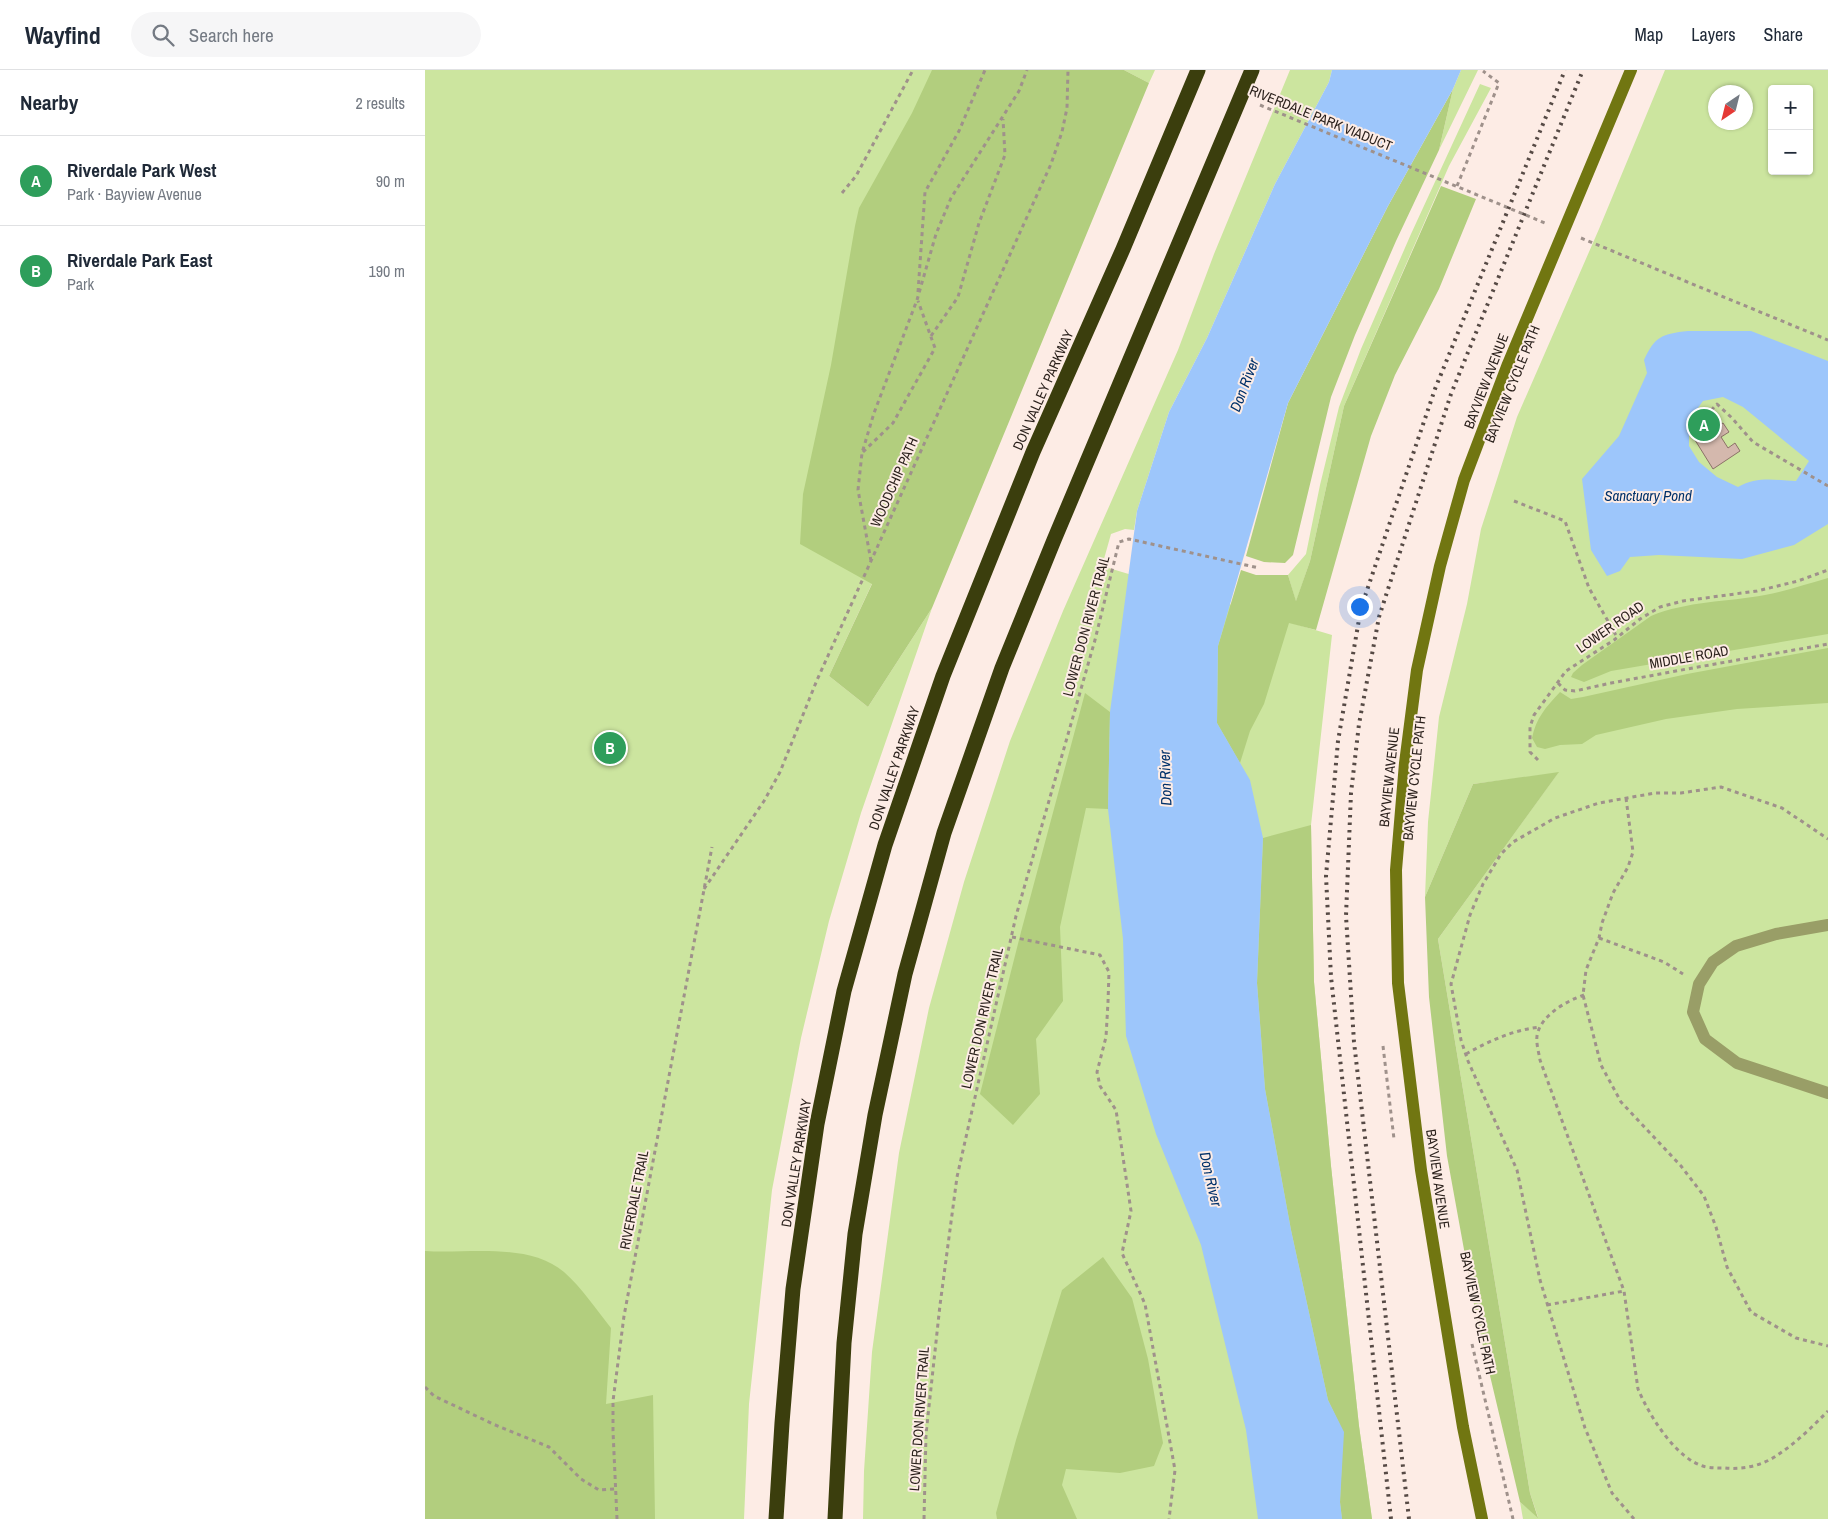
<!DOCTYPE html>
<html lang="en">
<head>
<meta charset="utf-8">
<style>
	body { margin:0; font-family:"Archivo Narrow",sans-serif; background:#f6f6f7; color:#1f2937 }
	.controls { position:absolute; right:15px; top:15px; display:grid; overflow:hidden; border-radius:5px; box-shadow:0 1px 4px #0004 }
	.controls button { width:45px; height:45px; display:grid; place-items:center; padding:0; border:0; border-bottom:1px solid #e0e1e3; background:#fff; color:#1f2937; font:25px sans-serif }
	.compass { position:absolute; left:1283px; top:15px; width:45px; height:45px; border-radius:50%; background:#fff; box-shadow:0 1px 4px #0004; rotate:215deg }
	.you { position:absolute; left:934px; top:536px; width:18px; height:18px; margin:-12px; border:4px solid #fff; border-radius:50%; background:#1a73e8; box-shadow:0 0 0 8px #1a73e833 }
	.badge { display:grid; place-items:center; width:32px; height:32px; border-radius:50%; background:#1a73e8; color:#fff; font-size:16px; font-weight:700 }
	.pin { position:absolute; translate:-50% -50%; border:2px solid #fff; box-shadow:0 1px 5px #0006 }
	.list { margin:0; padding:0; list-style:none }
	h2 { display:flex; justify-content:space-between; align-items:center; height:65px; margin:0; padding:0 20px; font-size:21px }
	h2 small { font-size:16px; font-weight:400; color:#747a83 }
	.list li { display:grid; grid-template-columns:32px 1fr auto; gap:15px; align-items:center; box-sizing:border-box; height:90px; padding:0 20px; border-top:1px solid #e0e1e3 }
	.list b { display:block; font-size:19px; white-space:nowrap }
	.list p { margin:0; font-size:16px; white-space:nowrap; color:#747a83 }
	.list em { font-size:16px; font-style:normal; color:#747a83 }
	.icon { flex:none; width:28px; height:28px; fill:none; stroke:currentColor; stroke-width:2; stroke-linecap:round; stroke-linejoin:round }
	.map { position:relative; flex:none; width:1403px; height:1449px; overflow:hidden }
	header { display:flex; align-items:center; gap:30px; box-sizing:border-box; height:70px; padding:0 25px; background:#fff; border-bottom:1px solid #e0e1e3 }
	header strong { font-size:24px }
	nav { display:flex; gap:28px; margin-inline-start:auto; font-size:18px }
	.search { width:350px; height:45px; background:#f6f6f7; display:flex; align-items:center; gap:12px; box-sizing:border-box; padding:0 18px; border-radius:28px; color:#747a83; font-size:19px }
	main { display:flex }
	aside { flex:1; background:#fff }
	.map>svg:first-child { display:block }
	.green { fill:#cce59f; fill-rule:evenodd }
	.forest { fill:#b2ce7e }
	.water { fill:#9dc6fb; fill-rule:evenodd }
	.building { fill:#d4b8ad; stroke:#8b7268 }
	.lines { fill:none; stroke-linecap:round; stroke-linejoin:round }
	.path { stroke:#9f918b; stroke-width:3; stroke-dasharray:4 4; stroke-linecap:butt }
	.lane { stroke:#999e67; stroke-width:12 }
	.secondary { stroke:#717611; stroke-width:12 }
	.highway { stroke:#3b3e0d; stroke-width:15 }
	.rail { stroke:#564a45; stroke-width:4; stroke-dasharray:2.5 5; stroke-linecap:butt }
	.labels { text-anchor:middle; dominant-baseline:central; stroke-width:4; stroke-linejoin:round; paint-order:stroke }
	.street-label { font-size:14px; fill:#291f1a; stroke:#fdece5 }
	.water-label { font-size:15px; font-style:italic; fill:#00316a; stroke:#fdece5 }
</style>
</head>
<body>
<header>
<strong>Wayfind</strong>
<div class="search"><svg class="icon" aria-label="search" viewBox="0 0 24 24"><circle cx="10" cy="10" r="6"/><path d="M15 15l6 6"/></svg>Search here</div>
<nav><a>Map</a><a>Layers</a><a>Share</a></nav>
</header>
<main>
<aside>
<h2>Nearby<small>2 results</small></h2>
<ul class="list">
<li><span class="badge" style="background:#2e9e5b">A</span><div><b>Riverdale Park West</b><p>Park · Bayview Avenue</p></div><em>90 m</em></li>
<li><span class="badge" style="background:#2e9e5b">B</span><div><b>Riverdale Park East</b><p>Park</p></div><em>190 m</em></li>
</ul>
</aside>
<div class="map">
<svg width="1403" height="1449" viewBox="0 0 1403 1449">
	<rect width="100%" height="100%" fill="#fdece5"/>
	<path class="green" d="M0,0h662l-50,159 -208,447 39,31 64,-99 -71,205 -32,108 -28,117 -29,152 -23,214 -5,115h-319z
		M699,0h31l-6,13z
		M865,0h42l-3,12 -54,102 -68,154 -38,74 -32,99 -3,19 -9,-1 -14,5 -9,32 230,69 -21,190 3,157 17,184 28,260 13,93h-509l1,-48 8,-119 27,-199 30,-145 35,-126 46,-141 53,-130 115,-261 36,-96z
		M1036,0h17l-39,80 14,-61z
		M1240,0h163v1449h-305l-3,-17 18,15 -8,-24 -92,-554 120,-166 -85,11 -48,113 3,-75 11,-105 28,-113 14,-75 36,-112 82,-188zM1347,19h37v82h-37zM1290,22h30v30h-30z
		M1055,14l11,4 -42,78 -105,240 -34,155 -14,41 -8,-27 18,-21 14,-69 19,-78 22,-58 50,-115z"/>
	<path class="forest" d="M507,0h192l25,13 -217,525 -64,99 -39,-31 43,-92 -72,-40 3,-50 28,-129 24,-139 4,-18 53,-95z
		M1028,19l-14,61 -43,91 -41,94 -24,62 -38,158 -8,8 -21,-1 -18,-6 42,-153 100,-197z
		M1016,116l35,13 -37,90 -44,86 -24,61 -55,194 -27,-7 -25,81 -14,27 -10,32 -23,-40 1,-77 23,-76 15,5h32l8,26 14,-40 34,-155z
		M1403,508v56l-217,37 -27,11 -13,-5 2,-4 9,-8 69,-49c36,-15 76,-14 114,-21 21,-4 42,-11 63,-17z
		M1403,578v55l-91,6 -71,10 -70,16 -14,9 -22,1 -15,4 -8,-2 -5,-9c4,-20 14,-31 28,-46l11,7 12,-2 104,-23z
		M660,623l25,19 -2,97 -22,-1 -26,119 3,74 -27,38 4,55 -27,31 -33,-31 41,-162z
		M1134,702l-121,167 92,554 8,25 -18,-16 -43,-181 -30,-165 -18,-159 -4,-100 48,-113z
		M886,755l3,157 17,184 28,260 13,93h-30l-2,-17 3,-70 -15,-32 -37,-170 -26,-141 -8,-106 6,-145z
		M0,1181c43,3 103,-9 139,21 18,16 32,37 47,56l-5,76 47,-9 2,124h-230z
		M678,1187l29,41 16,61 15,84 -9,23 -34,7 -54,-4 -4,16 15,34h-80l-1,-6 20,-73 46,-150z"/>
	<path class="water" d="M907,0h129l-8,19 -65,117 -100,197 -70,243 -1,77 33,57 13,58 -6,145 8,106 26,141 37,170 16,32 -4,70 2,17h-84l-12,-89 -45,-185 -45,-111 -30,-98 -3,-97 -15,-130 2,-97 27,-201 32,-99 38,-74 68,-154 54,-102z
		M1263,261h63l77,30v163l-34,21 -52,14 -83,-4 -29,2 -10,14 -13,5 -16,-26 -9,-71 37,-43 28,-63 -3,-13c11,-24 18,-26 44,-29zM1298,327l20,10 66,54 -13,20c-21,-1 -39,-5 -58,6l-21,-10 -18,-15 -10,-16v-26l14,-19z"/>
	<path class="building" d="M1298,353l6,9 -8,5 7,11 7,-5 5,8 -27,18 -18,-29z"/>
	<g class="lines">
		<path class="path" d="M835,35l285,118
			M1032,116l42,-103 -16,-12
			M417,123l14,-17 57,-106
			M1156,168l247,102
			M493,222l7,-100 34,-61 26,-61
			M506,266l27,-39 21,-74 26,-68 -2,-36
			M1270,358l22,-24 15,14 21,24 75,44
			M438,382l30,-29 42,-75 -17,-47
			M1089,431l51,20 24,67 28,49
			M446,491l-13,-71 4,-37 12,-40 43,-113 19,-66 15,-36 68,-107 8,-21
			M1133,613l7,7 10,1 36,-8 76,-14 141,-25
			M1113,690l-8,-8v-25l4,-12 32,-44 48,-31 26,-21 20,-12 23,-6 74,-10 41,-10 30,-11
			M1201,728l7,54 -5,15 -15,26 -11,30 -3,15 -13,32 -3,25 18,70 20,37 60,64 23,30 12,31 11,40 24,45 45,26 32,8
			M279,819l60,-88 16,-29 37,-92 234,-516 11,-32 5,-24 1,-38
			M587,867l88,18 9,17 -1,30 -2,35 -9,35 3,14 16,24 15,101 -9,42 23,51 30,166 -6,49
			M1174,868l65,24 19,12
			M1159,925c-18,6 -44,21 -47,41 -1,8 2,17 3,24l84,231 14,98c11,26 38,71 68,78 7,1 13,1 19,1 19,2 39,-3 54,-14 18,-12 34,-28 49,-43
			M958,976l11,93
			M1041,984c23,-13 47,-24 74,-27
			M1122,1235l77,-14
			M1047,1274l41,175
			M0,1317l9,9 59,28 56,23 32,32 18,11 16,-1
			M192,1449l-4,-88v-30l11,-85 88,-469
			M499,1449l2,-85 14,-129 17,-128 59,-261 79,-276 24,-98 10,-3 130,29
			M1209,1449l-22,-26 -27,-65 -45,-148 -23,-110 -49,-109 -7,-21 -10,-56 19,-69 13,-31 18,-30 12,-12 42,-24 44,-15 56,-10h26l40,-6 61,21 46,31"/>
		<path class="lane" d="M1403,855l-52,9 -40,12 -23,16 -14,22 -6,28 12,27 32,24 91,30"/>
		<path class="secondary" d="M1057,1449l-19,-92 -42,-257 -23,-187 -2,-113 9,-107 12,-93 23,-104 24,-86 44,-116 123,-294"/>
		<path class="highway" d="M351,1449l6,-96 11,-134 24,-165 27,-133 41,-146 58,-169 90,-224 90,-203 75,-179
			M410,1449l9,-176 11,-109 20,-119 30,-141 39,-141 58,-165 52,-128 198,-470"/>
		<path class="rail" d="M966,1449l-60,-542 -5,-101 12,-135 23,-133 74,-219 130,-319
			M984,1449l-55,-477 -8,-126 5,-123 8,-69 20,-107 72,-223 132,-324"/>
	</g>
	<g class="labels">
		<g class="street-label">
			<text transform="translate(896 48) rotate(22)">RIVERDALE PARK VIADUCT</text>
			<text transform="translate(1061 311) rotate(-69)">BAYVIEW AVENUE</text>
			<text transform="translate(1087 314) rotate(-68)">BAYVIEW CYCLE PATH</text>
			<text transform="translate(618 320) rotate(-66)">DON VALLEY PARKWAY</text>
			<text transform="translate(469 412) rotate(-66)">WOODCHIP PATH</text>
			<text transform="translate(661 556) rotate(-75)">LOWER DON RIVER TRAIL</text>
			<text transform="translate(1185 557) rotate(-35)">LOWER ROAD</text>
			<text transform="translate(1264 587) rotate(-10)">MIDDLE ROAD</text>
			<text transform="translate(469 698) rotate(-71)">DON VALLEY PARKWAY</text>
			<text transform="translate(964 707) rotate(-84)">BAYVIEW AVENUE</text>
			<text transform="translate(989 708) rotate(-84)">BAYVIEW CYCLE PATH</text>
			<text transform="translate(557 948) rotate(-77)">LOWER DON RIVER TRAIL</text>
			<text transform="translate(371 1093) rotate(-81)">DON VALLEY PARKWAY</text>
			<text transform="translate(1013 1109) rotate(82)">BAYVIEW AVENUE</text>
			<text transform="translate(209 1130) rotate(-79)">RIVERDALE TRAIL</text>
			<text transform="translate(1053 1243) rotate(78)">BAYVIEW CYCLE PATH</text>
			<text transform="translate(494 1349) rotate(-86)">LOWER DON RIVER TRAIL</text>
		</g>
		<g class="water-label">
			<text transform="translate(819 315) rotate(-69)">Don River</text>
			<text x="1223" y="425">Sanctuary Pond</text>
			<text transform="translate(740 708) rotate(-92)">Don River</text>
			<text transform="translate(786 1109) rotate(77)">Don River</text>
		</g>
	</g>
</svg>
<div class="controls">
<button>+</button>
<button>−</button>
</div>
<svg class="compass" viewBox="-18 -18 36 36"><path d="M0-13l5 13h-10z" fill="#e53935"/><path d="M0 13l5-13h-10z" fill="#747a83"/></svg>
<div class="you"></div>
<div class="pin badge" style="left:1279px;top:355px;background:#2e9e5b">A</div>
<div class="pin badge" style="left:185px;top:678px;background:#2e9e5b">B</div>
</div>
</main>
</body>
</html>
